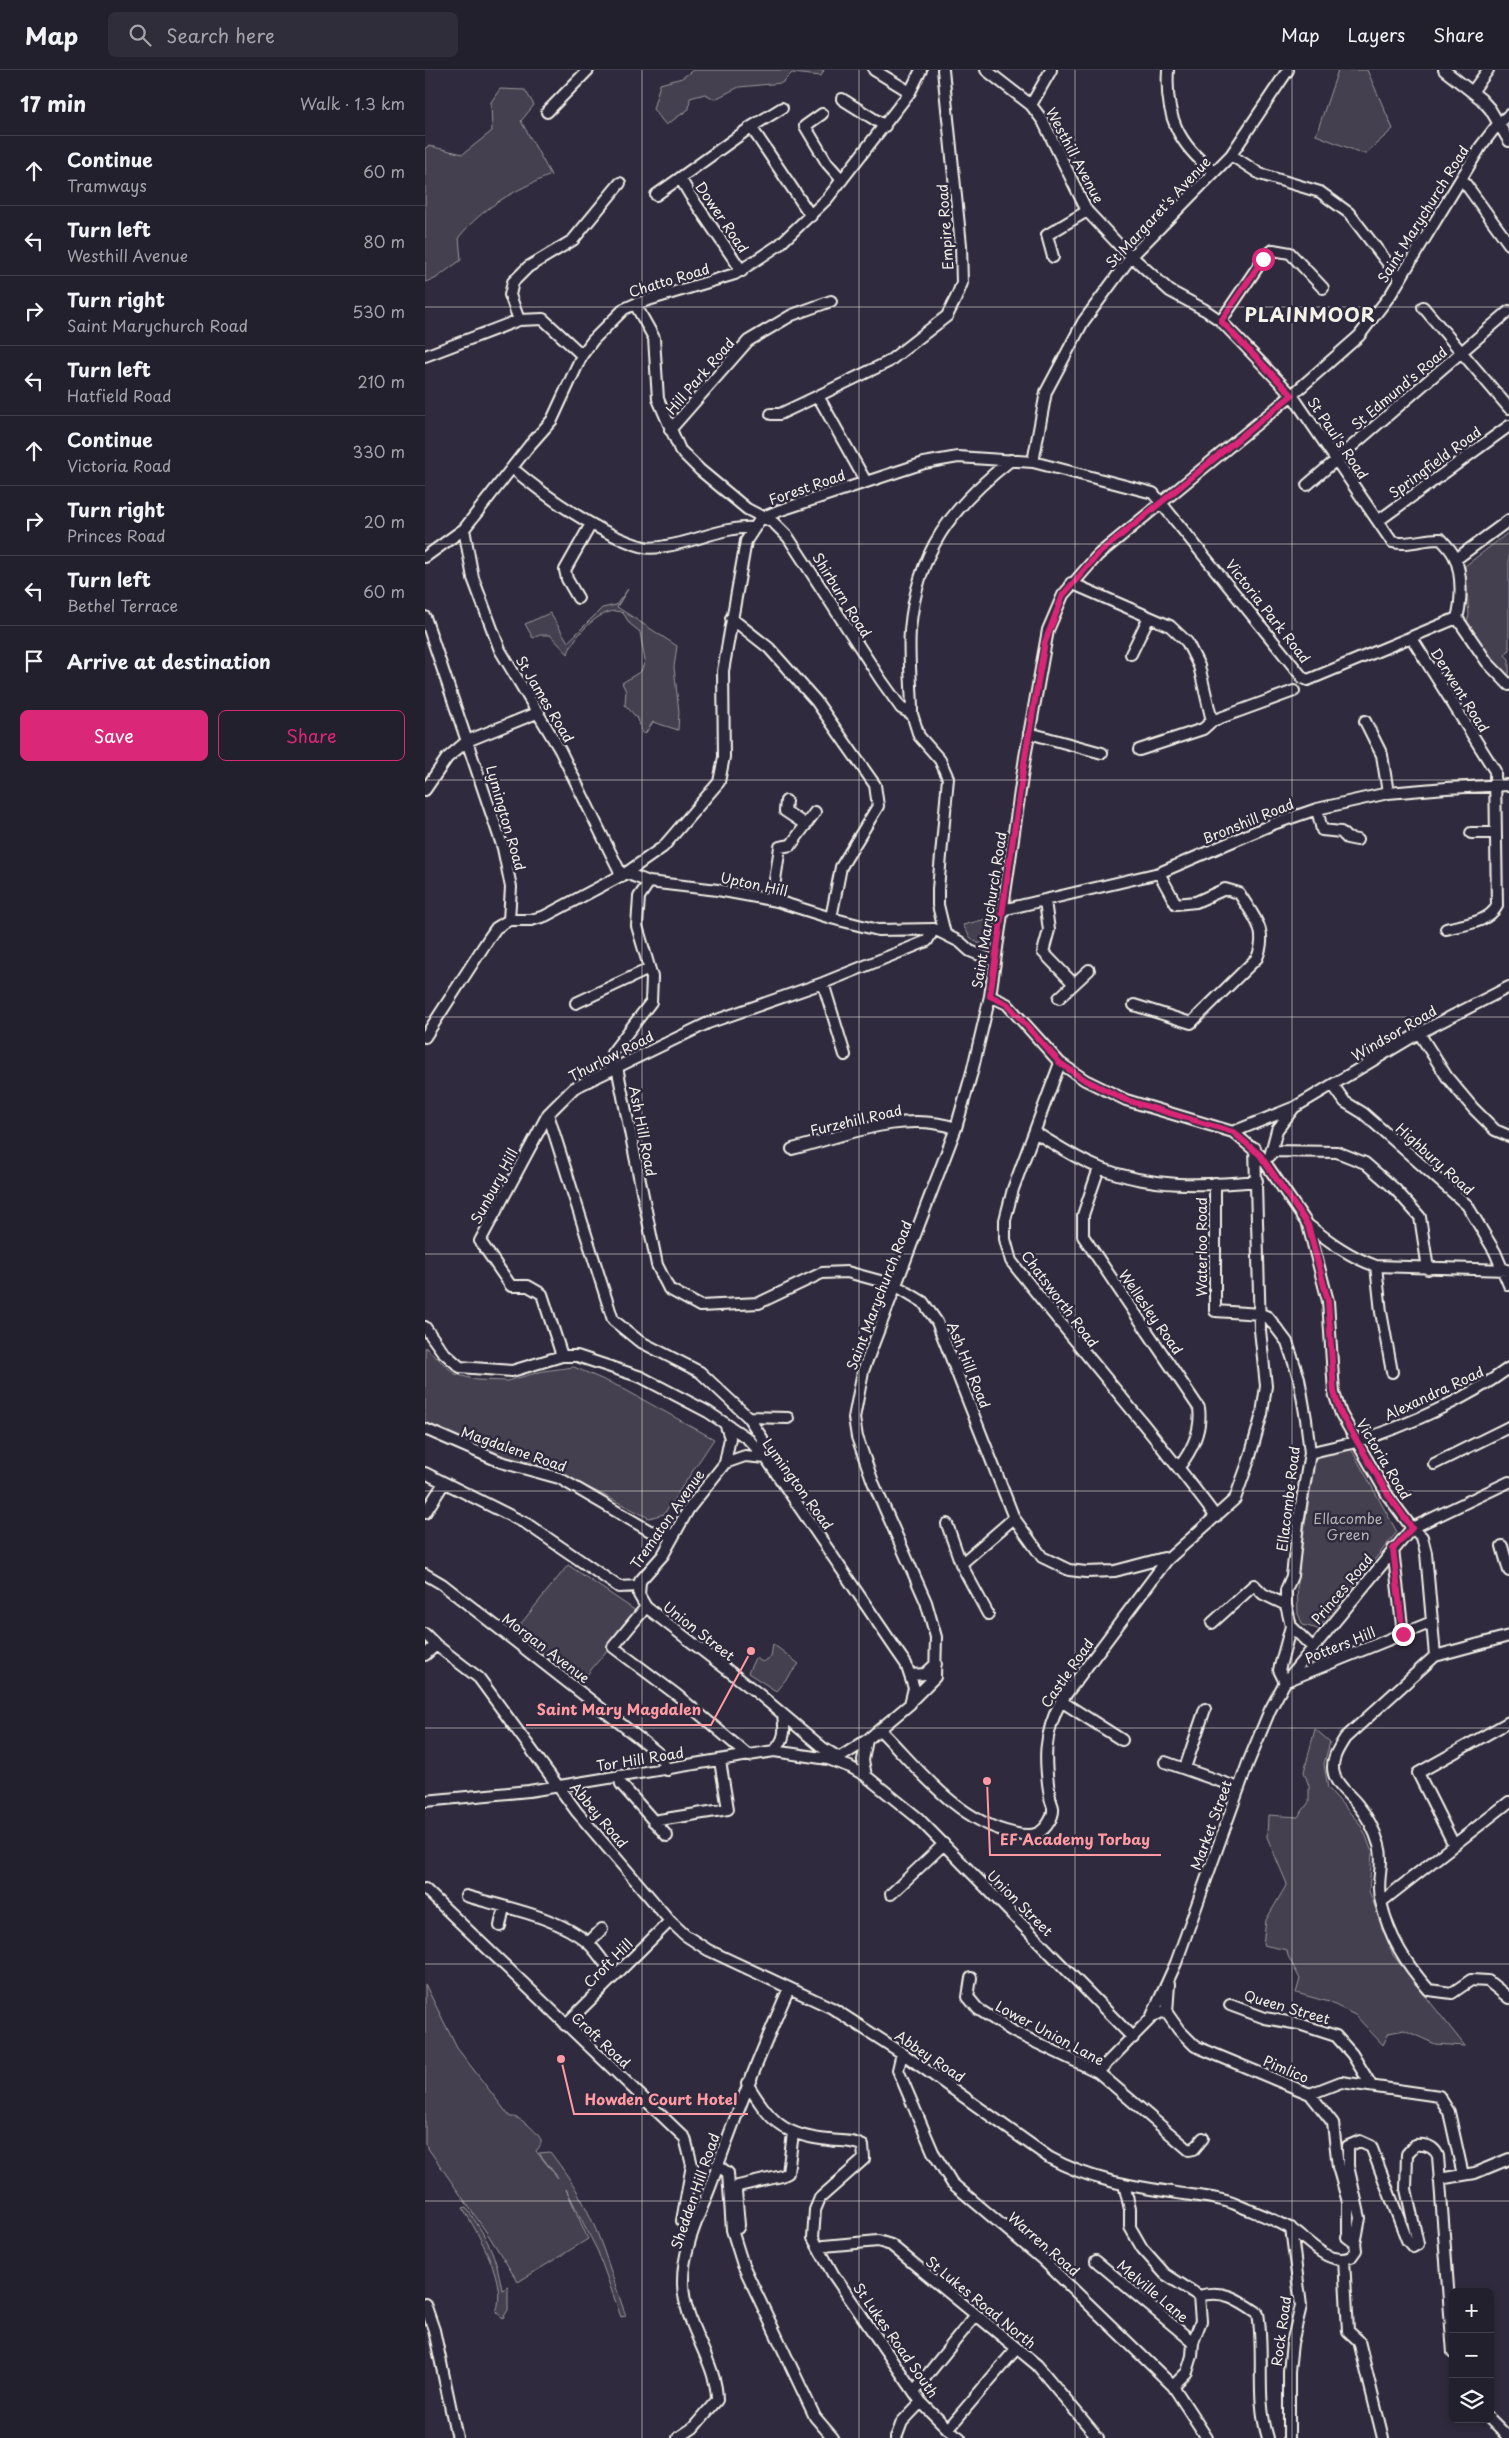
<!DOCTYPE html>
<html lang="en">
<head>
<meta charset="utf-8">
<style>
	body { margin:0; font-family:"Playpen Sans",sans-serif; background:#2f2d3a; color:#f1f3f6 }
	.controls { position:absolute; right:15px; bottom:15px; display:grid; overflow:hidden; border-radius:8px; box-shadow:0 2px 8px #0003 }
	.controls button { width:45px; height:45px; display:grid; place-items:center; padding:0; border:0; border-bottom:1px solid #403e4a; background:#23202e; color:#f1f3f6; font:25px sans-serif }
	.stop { position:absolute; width:15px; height:15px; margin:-11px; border:4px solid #db2777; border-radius:50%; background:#fff }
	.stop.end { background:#db2777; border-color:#fff; box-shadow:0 1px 5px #0008 }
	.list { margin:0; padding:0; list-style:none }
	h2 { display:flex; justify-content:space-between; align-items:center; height:65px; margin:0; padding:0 20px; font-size:21px }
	h2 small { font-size:16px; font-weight:400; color:#a3a3aa }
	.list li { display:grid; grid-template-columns:32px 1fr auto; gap:15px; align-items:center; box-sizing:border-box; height:70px; padding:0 20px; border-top:1px solid #403e4a }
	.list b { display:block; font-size:19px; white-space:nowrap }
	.list p { margin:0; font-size:16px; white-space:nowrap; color:#a3a3aa }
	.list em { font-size:16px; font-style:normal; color:#a3a3aa }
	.actions { display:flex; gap:10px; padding:15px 20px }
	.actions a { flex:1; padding:11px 0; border:1px solid #db2777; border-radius:8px; text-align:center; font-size:18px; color:#db2777 }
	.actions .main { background:#db2777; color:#fff }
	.icon { flex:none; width:28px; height:28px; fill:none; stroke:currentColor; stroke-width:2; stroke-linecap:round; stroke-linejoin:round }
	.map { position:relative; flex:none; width:1084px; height:2368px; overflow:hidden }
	header { display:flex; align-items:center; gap:30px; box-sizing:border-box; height:70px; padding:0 25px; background:#23202e; border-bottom:1px solid #403e4a }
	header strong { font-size:24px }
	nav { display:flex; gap:28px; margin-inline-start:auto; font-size:18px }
	.search { width:350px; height:45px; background:#2f2d3a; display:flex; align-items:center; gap:12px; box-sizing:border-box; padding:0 18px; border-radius:8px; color:#a3a3aa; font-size:19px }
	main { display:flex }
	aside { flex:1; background:#23202e }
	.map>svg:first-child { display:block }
	.green { fill:#454050; stroke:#9c989c }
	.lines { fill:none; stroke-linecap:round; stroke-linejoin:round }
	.minor-casing { stroke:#f4f1e8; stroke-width:14 }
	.minor { stroke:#2f2a3d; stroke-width:10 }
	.route { stroke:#db2777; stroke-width:6 }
	.grid { fill:none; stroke:#f4f1e8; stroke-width:1; stroke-opacity:0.55 }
	.labels { text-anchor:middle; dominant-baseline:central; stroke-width:5; stroke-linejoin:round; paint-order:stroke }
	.street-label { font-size:14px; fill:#f4f1e8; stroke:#2f2a3d }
	.park-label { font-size:14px; fill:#b7b3b3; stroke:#2f2a3d }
	.district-label { font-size:19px; font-weight:bold; letter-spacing:1px; fill:#f4f1e8; stroke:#2f2a3d }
	.leader { fill:none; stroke:#ff9aa2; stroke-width:2 }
	.callout-dot { fill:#ff9aa2; stroke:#2f2a3d; stroke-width:2 }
	.callout-label { font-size:15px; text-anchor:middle; font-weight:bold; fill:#ff9aa2; stroke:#2f2a3d; stroke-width:5; stroke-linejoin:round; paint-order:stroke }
</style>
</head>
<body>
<header>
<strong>Map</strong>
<div class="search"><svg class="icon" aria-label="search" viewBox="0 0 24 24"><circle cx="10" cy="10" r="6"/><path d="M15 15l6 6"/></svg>Search here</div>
<nav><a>Map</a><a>Layers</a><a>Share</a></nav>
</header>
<main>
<aside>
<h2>17 min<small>Walk · 1.3 km</small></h2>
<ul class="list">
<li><svg class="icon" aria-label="ahead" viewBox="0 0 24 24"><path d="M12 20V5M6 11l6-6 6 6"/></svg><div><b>Continue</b><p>Tramways</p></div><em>60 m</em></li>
<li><svg class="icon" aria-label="left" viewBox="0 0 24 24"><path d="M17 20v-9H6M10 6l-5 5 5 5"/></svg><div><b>Turn left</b><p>Westhill Avenue</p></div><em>80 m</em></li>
<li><svg class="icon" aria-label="right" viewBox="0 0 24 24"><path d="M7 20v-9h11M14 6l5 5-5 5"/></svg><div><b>Turn right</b><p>Saint Marychurch Road</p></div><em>530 m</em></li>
<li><svg class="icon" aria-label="left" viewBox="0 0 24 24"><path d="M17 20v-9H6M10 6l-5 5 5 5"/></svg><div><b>Turn left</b><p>Hatfield Road</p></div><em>210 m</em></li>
<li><svg class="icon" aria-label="ahead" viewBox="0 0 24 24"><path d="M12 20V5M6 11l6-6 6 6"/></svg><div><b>Continue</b><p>Victoria Road</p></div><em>330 m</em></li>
<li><svg class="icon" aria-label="right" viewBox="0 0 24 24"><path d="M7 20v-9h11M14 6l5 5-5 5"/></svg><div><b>Turn right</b><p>Princes Road</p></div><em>20 m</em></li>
<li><svg class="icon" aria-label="left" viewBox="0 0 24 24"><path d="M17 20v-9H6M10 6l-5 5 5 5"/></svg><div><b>Turn left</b><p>Bethel Terrace</p></div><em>60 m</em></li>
<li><svg class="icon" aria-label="arrive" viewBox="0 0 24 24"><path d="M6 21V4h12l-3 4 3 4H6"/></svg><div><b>Arrive at destination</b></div></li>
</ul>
<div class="actions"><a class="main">Save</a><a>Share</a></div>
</aside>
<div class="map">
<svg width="1084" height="2368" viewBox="0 0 1084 2368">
	<rect width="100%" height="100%" fill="#2f2a3d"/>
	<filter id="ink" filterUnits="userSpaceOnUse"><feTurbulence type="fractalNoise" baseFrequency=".02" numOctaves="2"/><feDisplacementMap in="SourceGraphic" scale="10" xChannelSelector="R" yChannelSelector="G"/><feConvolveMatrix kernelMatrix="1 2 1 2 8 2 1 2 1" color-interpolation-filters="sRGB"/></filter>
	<g filter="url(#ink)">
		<path class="green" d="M268,0h131l-3,6 -29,-3 -10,10 -43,4 -24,12 -10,-5 -15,4 -1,11 -23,16 -13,-16 7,-25 22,-6z
			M913,0h29l26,59 -27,24h-5l-45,-18z
			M75,19l25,1 9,15 -13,16 30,54c-36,15 -67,31 -92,62l2,23 -26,19 -10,3v-134l4,-2 34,8 29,-23 -1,-29z
			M1084,462v118l-4,5 4,4v18l-13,-11 -29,-44 2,-7 -4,-49z
			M203,519l-11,18 60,39 -3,21 5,45 -1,18 -25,-8 -8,12 -3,-1 -4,-14 -13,-14 1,-14 -4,-8 19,-12 4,-10 -5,-29 -10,-8 -7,-11c-19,-10 -51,24 -55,41l-18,-19h-10l-7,3 -8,-14 25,-11 18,29 34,-34 14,-3z
			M565,848l-4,22 -7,4 -9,-7 -7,-12z
			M0,1277l30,27 22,6 30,1 36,-10 31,-4 46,20 94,52 -50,75 -15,4 -103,-52 -60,-14 -61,-30z
			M924,1375l48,87 -79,97 -15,-4 -5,-11 -1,-33 18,-127z
			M143,1495l68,46 -9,15 -46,56 -66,-51z
			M348,1574l26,20 -23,27 -28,-18 7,-15 8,4 8,-5z
			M890,1659l15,13 -6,22 4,24 32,36 6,12 6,17 -3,38 24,64 72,91 -30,-2 -31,-14 -15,3 -6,12 -28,-30 -26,-13 -33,-9 4,-14 -12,-23 -1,-6 -24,-5 3,-25 21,-36 -20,-47 1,-22 30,2 11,-15v-16l-5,-14z
			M0,1914l32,64 53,69c9,-2 28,15 31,23 1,4 -3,9 -5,11l22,27 -19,-25 11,-1c14,18 27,37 37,58 17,34 26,71 39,106l-5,1 -23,-65 -32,-63 22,50 -70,43 -29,-46 -64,-92z
			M41,2137c22,33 29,44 36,83l6,-3v23l-5,8 -7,-6c12,-29 -18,-78 -33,-104z"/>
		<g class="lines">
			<defs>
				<path id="minor" d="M449,0l36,22
					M561,0l45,35 12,16 44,90 31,33 52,47 35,19 16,11 71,74 100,147c17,4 32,-4 49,-3 5,6 11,11 14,19 7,16 7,43 2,60
					M743,0c-3,46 10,74 46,102
					M1019,0l37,29 9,10 19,32
					M1047,22l16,-22
					M417,29l43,27
					M606,35l20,-35
					M122,42l41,-42
					M397,44l-17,12 22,37 15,17
					M326,57l31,-19
					M806,85l29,19 60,18 29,21 51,66
					M1037,109l47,65
					M231,125l24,-17
					M628,187l-6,-22 40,-24
					M317,201l-52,-76 -10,-17 71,-51 60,89
					M210,234l19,34 4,61 22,51 20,20 47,39 27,14 14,14 93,143 20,28 11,6 7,22 21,24 8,18 -10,111v16l7,29
					M998,237l86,101
					M94,250l-9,-25 3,-13 15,-15 45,-27 47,-57
					M796,251l42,-62 10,-9 17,3 33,35
					M0,286l94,-36 24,-1 39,36
					M346,344h9l38,-18
					M245,360l78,-89 44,-26 39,-14
					M608,392l13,-70 37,-70 48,-65 100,-102 57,-85
					M87,398c33,28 90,68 132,79 6,2 16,0 22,-1 29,-4 58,-20 87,-18
					M441,412l-48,-86 70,-34 59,-46 9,-18 6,-15 -1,-38 -18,-175
					M882,415l202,-174
					M953,451l131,-95
					M39,459l9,49 27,72 60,100 62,126
					M0,487l39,-28 65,-83 23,-26 30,-65 11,-15 31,-31 11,-5 100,-30 44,-29 48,-46 83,-107 11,-22
					M1031,489l53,-39
					M646,513l99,43 17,16 12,24 13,55
					M153,528l-11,-19 -2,-9 26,-46
					M0,547l78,231 8,39 -2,33
					M306,548l38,30 47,53 59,84 3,21 -37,61 -10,51
					M1032,548l30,44 22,23
					M986,567l84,134 2,135c-9,17 -33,18 -51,23
					M706,584l18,-37
					M487,644c0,-27 -4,-56 -2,-84 7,-78 41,-123 101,-170
					M940,651l17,34 6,38
					M604,663l73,20
					M714,680l64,-21 9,-8 82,-30
					M0,720l22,-32 20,-17 72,-29
					M361,731l-1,10 21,14
					M892,739l5,21 19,2 6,6 10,2
					M1046,763h25
					M201,803l37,-26 56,-65 5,-25 -1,-86 23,-130 15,-23 20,-8 143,-47 34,-6 75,5 120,31 150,185 5,2 149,-62
					M347,830l8,-53 11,-2 24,-33
					M620,831l4,29 -6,22 31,32 15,-14
					M577,840l157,-37 114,-49 44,-15 71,-16 58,-5 63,-3
					M84,850h22l14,-4 81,-43 23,9 69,8 59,11 54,17 47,12 56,-1 26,13 10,9 25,10
					M398,913l22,72
					M565,926l17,8 53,59 25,17 41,20 107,32 27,23 48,70 20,76 6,92 7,21 47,82 24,32 10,9 4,16 9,103
					M634,928l15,-14
					M151,933l73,-34
					M709,935l57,18 66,-65c12,-28 -4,-42 -18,-65l-14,-4 -29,13 -20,2 -17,-31
					M994,963l28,44 26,31 22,22 14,6
					M0,967l64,-99 7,-10 13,-8
					M635,993l-47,126 -8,31v19l6,22c67,86 140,168 205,256
					M192,997l40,198 12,24 31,17 59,-3 63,-30 25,-1 48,13 28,17 14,20 77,196 28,39 27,13 17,2 29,-1 49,-13 3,2
					M184,1000l3,-17 39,-51 1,-25 -15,-51 2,-29 10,-15
					M908,1015l12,17 18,11 104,92 28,47 14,33
					M123,1044l65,206 26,21 61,31 48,45 14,21 4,19
					M808,1062l62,-25 124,-74 90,-46
					M611,1063c20,12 42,27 64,35 50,20 104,18 157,13
					M367,1079c53,-13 110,-39 164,-21
					M847,1081l65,1 28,11 30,26 25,28 8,52
					M845,1086l7,-26 16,-21
					M674,1098l-16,47v21l116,172c3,22 -6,41 -20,59
					M790,1113v128
					M883,1155c22,17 42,32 68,41l131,4
					M951,1196l5,46 11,60
					M790,1241l46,3 7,3 19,25 12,36 7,41 4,34 -12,70 -6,53 -6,14v15l5,21 -12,44 6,12
					M0,1257l17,24 18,16 52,4 50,-15h15l64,21 67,35 39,26 19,20 131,193 9,13 8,24 -4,16 -43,36 -25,16 -4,1 -15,-9 -63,-53 -114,-88 -7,-12 1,-14 23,-26 25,-45 37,-47 5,-25 -5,-15
					M137,1286l-20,-62 -14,-8h-17l-31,-45 68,-127 26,-26 134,-65 115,-40 104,-42 7,-12
					M323,1347l40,1
					M0,1359l76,33 58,16 91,53 23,4
					M885,1383c16,-5 33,-7 48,-12 51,-16 109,-42 151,-73
					M300,1393l20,-7 21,2
					M1009,1394l75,-37
					M0,1403l102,51 92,63 19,-1
					M0,1443l19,-30
					M522,1454l14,40 27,50
					M1077,1476l7,25
					M968,1479l10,85
					M536,1494l53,-46
					M0,1504l17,10 216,169 9,17
					M221,1537l-33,40 64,48 72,61
					M787,1553l42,-38 9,9 23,11
					M866,1556l21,21
					M0,1564l11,11 43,33 98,134 93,109 15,14 23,15 124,58 70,45 148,105c38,21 79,28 121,34 20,4 45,4 64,12 18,8 40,15 56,25 17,10 37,38 60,28l5,-7 -1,-7 -8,-6
					M1084,1566l-74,20 -90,82c-7,11 -15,23 -11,36 3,12 16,21 23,30 10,12 18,27 22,41 6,19 -4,38 2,57l128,-100
					M0,1585l11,-10
					M485,1605l15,-1 11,-10
					M861,1611l146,-59
					M488,1629l22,-22 1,-40 -10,-35 -53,-120 -16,-45 -3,-19 9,-47 93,-243 16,-56 18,-76 35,-239 23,-127 15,-35 35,-40 194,-160 67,-59 32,-42 90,-148 17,-22 11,-9
					M636,1631l61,39
					M455,1660c38,38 77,91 133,103 8,2 17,4 25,0 8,-4 16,-16 15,-25 0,-3 -3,-7 -3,-11 -6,-36 -7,-62 11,-96l106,-141 68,-61 14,-39 13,-46 4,-28 -6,-56 -5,-182
					M442,1670l-4,20 3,16 52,42 215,220
					M349,1681c12,-12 11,-21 9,-36
					M403,1689l22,8 16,9
					M740,1692l74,26
					M760,1698l20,-59
					M194,1706l2,8 46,52
					M0,1731l104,-10 245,-40 54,8 10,-2
					M228,1751l75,-12 -8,-48
					M1029,1775l-36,-72 91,-51
					M0,1819l260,249 7,27 -10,56 9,15
					M466,1824l53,-50
					M41,1826c37,11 93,21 122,47 10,9 18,23 26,33
					M956,1832c8,35 25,62 48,88l23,3 19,-13 17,1 21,17
					M75,1856l4,-19
					M163,1873l14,-14
					M546,1908l-3,19 10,12 36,23 84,40 91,78 5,-1 9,-11
					M805,1935l35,13 34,6 37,12 16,18 19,31
					M742,1943l2,-29
					M726,1948l10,-6 6,1 12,17 16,16 115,48 23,29 5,44 10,35v35
					M140,1955l105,-104
					M477,1983l-4,17 35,82 19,31 90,76 131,127 34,52
					M673,2002l53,-54 25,-55 72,-200 22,-53 15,-28 127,-154 97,-46
					M322,2013c23,38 36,53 82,57 13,2 23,0 34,6l1,13 -44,39 -5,12 -2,28 20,36 88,128 27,27 12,9
					M885,2024l31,-12 98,14 10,16 14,63
					M292,2095l11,8 4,57 11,35 72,152 18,21
					M1014,2109l36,-6 34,-14
					M699,2114l6,25v18l12,21 23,26 34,22c24,-7 39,3 59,17 7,42 -3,84 10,125
					M307,2160l6,-2 1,-3 -3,-34 2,-5 44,-10 6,-3 5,-40
					M930,2174l5,-26 -12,-52v-20l12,-5 11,5 36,94 6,7 5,-3 -12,-55 1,-35 8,-9c10,-1 19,1 23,11l15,197
					M394,2179l5,-3 54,-5 13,4 146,120 61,73
					M919,2189l4,72 11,10 24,97
					M671,2191l97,81
					M0,2234l9,26 23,108
					M748,2316l14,-14 5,-16 1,-14 8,-21 -2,-25
					M490,2320l61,-75
					M1065,2349l19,19
					M523,2359l68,-80
					M253,2368l15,-10 24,-28c0,-38 -33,-74 -34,-116 -1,-35 17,-70 29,-102 23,-66 49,-130 77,-194
					M471,2368l6,-16 19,-20
					M864,2368v-67l3,-28 9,-37 -10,-78"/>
			</defs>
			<use href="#minor" class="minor-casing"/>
			<use href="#minor" class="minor"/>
		</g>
	</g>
	<g class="lines" filter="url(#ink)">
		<path class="route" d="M838,189l-42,62 71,74 -194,159 -35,41 -18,47 -20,115 -35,239 17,8 53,59 25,17 41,20 107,32 27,23 48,70 20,76 6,91 7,22 48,82 23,32 -19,21 10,85"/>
	</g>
	<path class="grid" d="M217,0v2368M434,0v2368M650,0v2368M867,0v2368M0,237h1084M0,474h1084M0,710h1084M0,947h1084M0,1184h1084M0,1421h1084M0,1658h1084M0,1894h1084M0,2131h1084"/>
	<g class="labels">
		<g class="street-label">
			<text transform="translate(650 85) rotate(62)">Westhill Avenue</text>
			<text transform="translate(733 142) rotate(-47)">St Margaret's Avenue</text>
			<text transform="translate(998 144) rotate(-58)">Saint Marychurch Road</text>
			<text transform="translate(297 147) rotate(56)">Dower Road</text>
			<text transform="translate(520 157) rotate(-94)">Empire Road</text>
			<text transform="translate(244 210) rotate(-17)">Chatto Road</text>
			<text transform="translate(275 306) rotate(-49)">Hill Park Road</text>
			<text transform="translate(974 318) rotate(-40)">St Edmund's Road</text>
			<text transform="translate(913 368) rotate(56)">St Paul's Road</text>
			<text transform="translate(1010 392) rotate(-36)">Springfield Road</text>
			<text transform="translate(382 417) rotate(-19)">Forest Road</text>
			<text transform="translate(417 525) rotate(58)">Shirburn Road</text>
			<text transform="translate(843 541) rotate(52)">Victoria Park Road</text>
			<text transform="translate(1035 620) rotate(58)">Derwent Road</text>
			<text transform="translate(120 629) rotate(59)">St James Road</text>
			<text transform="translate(81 748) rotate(74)">Lymington Road</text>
			<text transform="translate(823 751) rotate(-22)">Bronshill Road</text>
			<text transform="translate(329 814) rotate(12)">Upton Hill</text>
			<text transform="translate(564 840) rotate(-81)">Saint Marychurch Road</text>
			<text transform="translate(969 963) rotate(-30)">Windsor Road</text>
			<text transform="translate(186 986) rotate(-27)">Thurlow Road</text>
			<text transform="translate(431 1050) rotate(-13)">Furzehill Road</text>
			<text transform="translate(218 1061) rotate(79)">Ash Hill Road</text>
			<text transform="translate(1010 1089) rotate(42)">Highbury Road</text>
			<text transform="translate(69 1116) rotate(-62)">Sunbury Hill</text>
			<text transform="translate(776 1177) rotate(-90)">Waterloo Road</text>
			<text transform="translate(454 1225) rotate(-69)">Saint Marychurch Road</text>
			<text transform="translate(635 1229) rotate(53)">Chatsworth Road</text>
			<text transform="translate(726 1242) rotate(55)">Wellesley Road</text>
			<text transform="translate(544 1295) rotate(68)">Ash Hill Road</text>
			<text transform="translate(1009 1323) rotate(-25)">Alexandra Road</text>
			<text transform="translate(89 1379) rotate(19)">Magdalene Road</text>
			<text transform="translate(959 1389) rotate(59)">Victoria Road</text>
			<text transform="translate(373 1414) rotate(54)">Lymington Road</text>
			<text transform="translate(863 1429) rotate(-83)">Ellacombe Road</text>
			<text transform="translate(242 1449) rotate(-55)">Trematon Avenue</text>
			<text transform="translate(917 1519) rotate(-50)">Princes Road</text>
			<text transform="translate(274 1561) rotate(38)">Union Street</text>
			<text transform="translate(915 1575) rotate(-22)">Potters Hill</text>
			<text transform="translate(121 1578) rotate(37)">Morgan Avenue</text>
			<text transform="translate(642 1603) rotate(-55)">Castle Road</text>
			<text transform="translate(215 1689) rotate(-9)">Tor Hill Road</text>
			<text transform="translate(174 1745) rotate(50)">Abbey Road</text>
			<text transform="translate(786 1755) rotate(-70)">Market Street</text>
			<text transform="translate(595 1833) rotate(45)">Union Street</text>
			<text transform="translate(183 1893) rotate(-45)">Croft Hill</text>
			<text transform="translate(862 1937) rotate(16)">Queen Street</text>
			<text transform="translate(625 1963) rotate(28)">Lower Union Lane</text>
			<text transform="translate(176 1970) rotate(43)">Croft Road</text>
			<text transform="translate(505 1986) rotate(34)">Abbey Road</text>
			<text transform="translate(861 1999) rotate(23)">Pimlico</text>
			<text transform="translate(270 2121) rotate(-71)">Shedden Hill Road</text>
			<text transform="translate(619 2174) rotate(41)">Warren Road</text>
			<text transform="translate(728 2221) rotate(40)">Melville Lane</text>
			<text transform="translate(556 2232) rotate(39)">St Lukes Road North</text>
			<text transform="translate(856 2261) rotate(-82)">Rock Road</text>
			<text transform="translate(471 2270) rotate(55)">St Lukes Road South</text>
		</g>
		<g class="park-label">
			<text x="923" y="1448">Ellacombe<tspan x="923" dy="16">Green</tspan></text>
		</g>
		<g class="district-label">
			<text x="885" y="244">PLAINMOOR</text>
		</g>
	</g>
	<path class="leader" d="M326 1581L286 1655H101M562 1711L565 1785H736M136 1989L149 2044H323"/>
	<g class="callout-dot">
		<circle cx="326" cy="1581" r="5"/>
		<circle cx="562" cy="1711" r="5"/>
		<circle cx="136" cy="1989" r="5"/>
	</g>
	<g class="callout-label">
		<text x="194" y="1645">Saint Mary Magdalen</text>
		<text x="650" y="1775">EF Academy Torbay</text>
		<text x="236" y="2035">Howden Court Hotel</text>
	</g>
</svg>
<div class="controls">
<button>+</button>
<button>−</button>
<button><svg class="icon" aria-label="layers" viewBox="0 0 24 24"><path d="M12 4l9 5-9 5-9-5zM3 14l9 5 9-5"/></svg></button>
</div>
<div class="stop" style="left:838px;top:189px"></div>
<div class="stop end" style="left:978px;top:1564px"></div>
</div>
</main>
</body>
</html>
